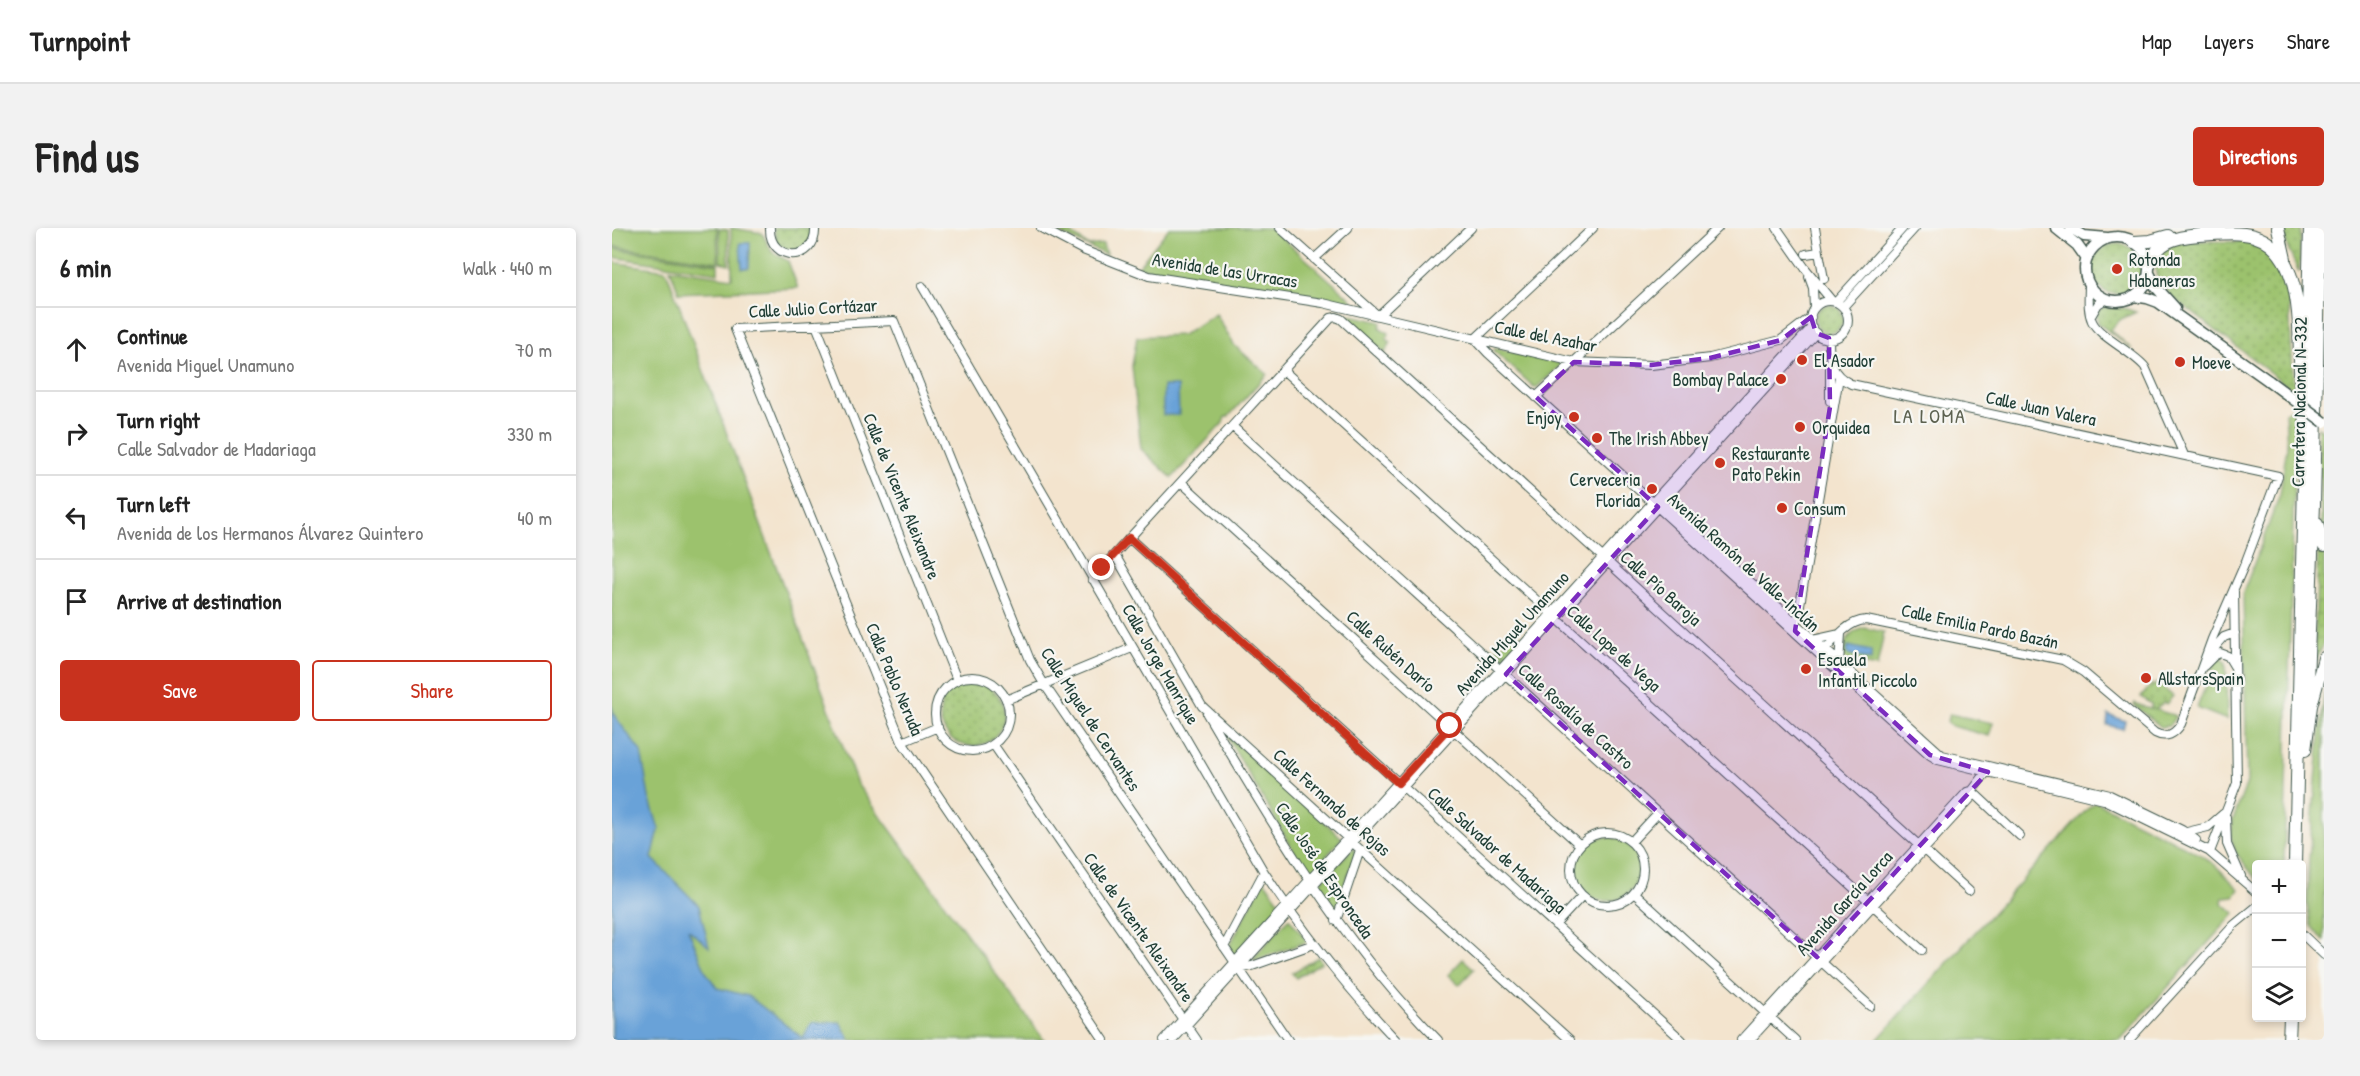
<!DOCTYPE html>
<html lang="en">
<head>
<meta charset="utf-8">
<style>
	body { margin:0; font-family:"Patrick Hand",sans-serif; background:#f2f2f2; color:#222 }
	.controls { position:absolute; right:18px; bottom:18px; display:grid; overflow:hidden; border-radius:6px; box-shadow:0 3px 9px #0003 }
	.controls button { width:54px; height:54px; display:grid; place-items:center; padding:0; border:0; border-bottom:2px solid #e0e0e0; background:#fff; color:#222; font:30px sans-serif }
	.stop { position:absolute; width:18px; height:18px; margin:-14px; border:4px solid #c8321e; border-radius:50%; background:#fff }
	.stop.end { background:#c8321e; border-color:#fff; box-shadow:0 2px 6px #0008 }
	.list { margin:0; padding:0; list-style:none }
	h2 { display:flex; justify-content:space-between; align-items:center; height:78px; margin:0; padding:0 24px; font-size:26px }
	h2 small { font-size:20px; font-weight:400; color:#767676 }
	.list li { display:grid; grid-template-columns:39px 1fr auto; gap:18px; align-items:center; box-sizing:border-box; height:84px; padding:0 24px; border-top:2px solid #e0e0e0 }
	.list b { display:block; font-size:22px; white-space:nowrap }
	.list p { margin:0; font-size:20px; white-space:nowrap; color:#767676 }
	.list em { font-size:20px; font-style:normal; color:#767676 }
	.actions { display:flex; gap:12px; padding:18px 24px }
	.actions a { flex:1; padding:14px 0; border:2px solid #c8321e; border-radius:6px; text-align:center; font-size:21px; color:#c8321e }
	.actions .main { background:#c8321e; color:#fff }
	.icon { flex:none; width:33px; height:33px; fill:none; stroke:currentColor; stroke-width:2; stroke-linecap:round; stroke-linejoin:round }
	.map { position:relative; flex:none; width:1712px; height:812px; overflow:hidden; border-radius:6px }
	header { display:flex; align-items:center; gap:36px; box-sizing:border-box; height:84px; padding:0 30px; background:#fff; border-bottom:2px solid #e0e0e0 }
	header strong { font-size:28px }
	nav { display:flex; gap:33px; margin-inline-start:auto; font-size:21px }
	.intro { display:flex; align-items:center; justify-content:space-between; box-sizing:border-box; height:144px; padding:0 36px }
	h1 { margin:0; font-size:42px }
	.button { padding:15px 27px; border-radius:6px; background:#c8321e; color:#fff; font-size:21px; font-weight:700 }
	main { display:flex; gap:36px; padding:0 36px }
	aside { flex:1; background:#fff; border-radius:6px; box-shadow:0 3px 9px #0003 }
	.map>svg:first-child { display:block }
	.grass { fill:url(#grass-dots); stroke:#5e8050; stroke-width:1.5 }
	.green { fill:#9cc26d; stroke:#5e8050; stroke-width:1.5 }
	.water { fill:#69a2d8; stroke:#447086; stroke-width:1.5 }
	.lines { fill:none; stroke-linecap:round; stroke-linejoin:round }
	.minor-casing { stroke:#3f564b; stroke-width:10 }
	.major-casing { stroke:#3f564b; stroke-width:13 }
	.highway-casing { stroke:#3f564b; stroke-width:14 }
	.minor { stroke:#fff; stroke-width:8 }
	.major { stroke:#fff; stroke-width:10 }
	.highway { stroke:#fff; stroke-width:12 }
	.major-bridge-casing { stroke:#3f564b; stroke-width:13; stroke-linecap:butt }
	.major-bridge { stroke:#fff; stroke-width:10 }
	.route { stroke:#c8321e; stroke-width:8 }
	.marked { fill:#7b2cbf; fill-opacity:0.2; stroke:#7b2cbf; stroke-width:4.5; stroke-dasharray:12 8; stroke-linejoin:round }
	.poi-dot { fill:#c8321e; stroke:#f6f6f2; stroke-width:2 }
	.labels { text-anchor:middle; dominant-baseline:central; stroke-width:4.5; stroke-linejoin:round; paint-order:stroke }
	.poi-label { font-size:18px; fill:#1f3d34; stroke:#f6f6f2; text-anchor:start }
	.street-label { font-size:18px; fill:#1f3d34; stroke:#f6f6f2 }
	.neighbourhood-label { font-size:20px; letter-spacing:1.5px; fill:#5d6250; stroke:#f6f6f2 }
</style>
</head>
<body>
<header>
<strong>Turnpoint</strong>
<nav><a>Map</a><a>Layers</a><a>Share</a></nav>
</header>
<div class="intro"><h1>Find us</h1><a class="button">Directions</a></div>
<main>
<aside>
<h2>6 min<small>Walk · 440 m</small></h2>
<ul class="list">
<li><svg class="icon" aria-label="ahead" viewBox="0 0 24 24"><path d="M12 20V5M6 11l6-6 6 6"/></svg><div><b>Continue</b><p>Avenida Miguel Unamuno</p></div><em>70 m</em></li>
<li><svg class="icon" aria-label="right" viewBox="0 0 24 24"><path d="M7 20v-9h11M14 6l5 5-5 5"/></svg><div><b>Turn right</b><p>Calle Salvador de Madariaga</p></div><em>330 m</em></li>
<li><svg class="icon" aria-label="left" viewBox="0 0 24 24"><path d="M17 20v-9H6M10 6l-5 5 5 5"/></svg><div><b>Turn left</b><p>Avenida de los Hermanos Álvarez Quintero</p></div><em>40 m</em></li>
<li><svg class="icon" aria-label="arrive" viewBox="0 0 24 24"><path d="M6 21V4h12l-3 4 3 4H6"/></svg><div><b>Arrive at destination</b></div></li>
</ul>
<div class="actions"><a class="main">Save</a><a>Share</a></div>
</aside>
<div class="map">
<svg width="1712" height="812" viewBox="0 0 1712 812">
	<defs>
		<pattern id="grass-dots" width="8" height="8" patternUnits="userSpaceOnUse" patternTransform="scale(1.5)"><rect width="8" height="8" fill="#9cc26d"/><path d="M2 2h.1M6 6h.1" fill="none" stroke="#7f9f5a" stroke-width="1.8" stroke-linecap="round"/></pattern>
	</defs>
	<rect width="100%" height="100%" fill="#f6f6f2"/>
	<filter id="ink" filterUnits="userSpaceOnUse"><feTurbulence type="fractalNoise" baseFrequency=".0167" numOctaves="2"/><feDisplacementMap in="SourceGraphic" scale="12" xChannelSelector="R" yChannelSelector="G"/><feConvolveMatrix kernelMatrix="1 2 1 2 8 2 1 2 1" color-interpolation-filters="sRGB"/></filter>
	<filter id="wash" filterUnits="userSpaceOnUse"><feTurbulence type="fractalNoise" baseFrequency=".008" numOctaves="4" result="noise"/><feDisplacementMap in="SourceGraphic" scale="24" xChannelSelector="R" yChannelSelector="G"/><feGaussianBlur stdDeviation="1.35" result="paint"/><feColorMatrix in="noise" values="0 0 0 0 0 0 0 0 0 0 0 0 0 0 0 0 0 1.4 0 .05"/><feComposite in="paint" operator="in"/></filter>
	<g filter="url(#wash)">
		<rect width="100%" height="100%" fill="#f3e4ce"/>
		<path class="grass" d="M162,0h38l-3,15c-12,9 -20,9 -33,0z
			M445,0h7l25,18 14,-2 3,11 -49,-23z
			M1671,0h18l-2,45 -12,-27z
			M1585,13l51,1 19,8 10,10 11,27 6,104 -123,-95 -15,-21 -1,-10 4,-11 16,-11z
			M1480 41a25 25 0 1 1 50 0a25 25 0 1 1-50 0Z
			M1203 91a14 14 0 1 1 28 0a14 14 0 1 1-28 0Z
			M1493,79l19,1 12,4 -15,7 -11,11 22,19 -34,-26 -1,-9 3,-5z
			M1706,320l6,7v88l-10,22z
			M902,403l9,7 -15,17 -9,-9 7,-4z
			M878,419l4,2 4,-1 9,8 -7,6 -13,-12z
			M328 486a32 32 0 1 1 64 0a32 32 0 1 1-64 0Z
			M1545,455l16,13 -7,8 -2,-2 -8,8 -6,-2 2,-3 -11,-8 11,-13 2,2z
			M706,729l4,5 -26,16 -4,-5z"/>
		<path class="green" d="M0,0h105l1,34 -106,-16z
			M119,0l31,5 10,19 16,9 10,27 -119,5 -9,-24 62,9z
			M557,0h102l81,72v2l-163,-24 -51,-11z
			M107,1l9,1 1,34 -9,-2z
			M0,20l106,16v9l-106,-16z
			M0,34l54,8 191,514 187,256h-432z
			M604,86l18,31 33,29 -39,43h-3l-2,6 -51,55 -31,-29 -9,-83 5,-29 45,-2z
			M738,87l31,7 -1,6 9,5 -3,6 5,3 -6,11 -37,-33z
			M883,120l65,15 1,2 -24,22h-3l-40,-36z
			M1681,181l3,2 -12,453h-28v15l-20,-26 -5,-16 2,-17 14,-38 -4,-189 37,-99 7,-48 -2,-34z
			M1706,199l6,4v106l-3,-14z
			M1252,400l20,4 -7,35 -30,-6 -4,-5c0,-14 7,-24 21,-28z
			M1608,429l3,1 3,5 1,57 -30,-12 19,-49z
			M1712,462v251l-13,-15 -4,-20 2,-47z
			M1523,475l1,1 40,12 -7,10 -8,1 -27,-22z
			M1337,486l44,9 -4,13 -37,-10 -5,-4z
			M612,504l118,106 -32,37h-2z
			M1484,574l103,52 16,11 24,24 -5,7 -11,1 -1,6 13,10 -115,127h-243l212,-233z
			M963 641a32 32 0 1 1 64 0a32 32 0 1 1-64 0Z
			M741,620l3,4 -21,58 -18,-24z
			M652,652l18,25 -47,51 -6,-9z
			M677,690l18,23 -1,1 -56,20z
			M851,731l11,10 -15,16 -11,-10z"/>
		<path class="water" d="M128,15h10l-1,25h-7z
			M551,158h15l1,29h-16z
			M1236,418l23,5v9l-24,-6z
			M0,478l2,9 27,37 8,45 10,32 -7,29 47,48 10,41 -21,-18 18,43 11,16 31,8 55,42 8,-15 29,-1 10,18h-238z
			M1496,487l17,6 -2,8 -16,-4z"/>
	</g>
	<g filter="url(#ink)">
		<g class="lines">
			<defs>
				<path id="minor" d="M158,0c-1,35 47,35 45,0
					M429,0l42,22 66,26 174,27 251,59 77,3 59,-7 71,-18 30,-23
					M668,0l96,86
					M1165,0l28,40 27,33
					M1207,24l5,27
					M1194,26l13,-2 -4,-24
					M702,31l34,-31
					M1197,49l4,11 1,20
					M1477,56c0,12 -2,26 3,37 6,15 41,31 53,46l39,88
					M310,58l342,586c39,60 83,116 132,168
					M1198 92a19 19 0 1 1 38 0a19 19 0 1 1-38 0Z
					M1224,74l67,-74
					M1231,79l72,-79
					M767,87l92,-87
					M1479,88l7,-12 8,-5
					M729,91l628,572
					M204,97l141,355
					M863,111l13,14 442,402 8,5 166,40 106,52
					M863,111l118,-111
					M1218,135v38
					M671,142l639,580
					M924,169l182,-169
					M620,198l638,580
					M569,254l399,363
					M1050,274l280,253 168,40 72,35 14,10
					M517,310l553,502
					M503,327l87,151 368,334
					M480,351l239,-261 5,-1 5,2
					M1184,400l43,-251
					M1201,412l27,-6
					M1598,425l14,-16 11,-4
					M1209,427c12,-14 26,-34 45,-35l197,40 20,12 72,61c11,6 20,1 26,-9l31,-85 34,-78 32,-85 -427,-92c-21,-10 -22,-24 -22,-46
					M1227,435l2,-29
					M1592,438l10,-10 6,-3 8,3 6,10
					M323 486a37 37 0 1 1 74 0a37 37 0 1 1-74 0Z
					M394,472l126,-52
					M595,486c68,116 136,230 231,326
					M290,514l36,-15
					M381,516l204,296
					M1360,563l48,45
					M1614,589l1,27 14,32
					M1575,604l21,-5 15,-13
					M959 641a36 36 0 1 1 72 0a36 36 0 1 1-72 0Z
					M1019,614l27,-29
					M1594,621l50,43
					M1598,624l27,-69 -3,-192
					M1022,665l161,147
					M724,693l24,-71
					M943,697l27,-29
					M1690,706l22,21
					M612,719l40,-75
					M627,741l13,-3 62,-22
					M492,812l-202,-298 -167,-413 159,-8 136,339 14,24 244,356
					M552,812l648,-713
					M561,812l643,-707
					M1129,812l226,-248 5,-1 17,-22
					M1138,812l222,-243v-6
					M1517,812l105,-115 22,-18"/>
				<path id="major" d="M1444,0l21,17 10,14
					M1459,0l13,8 23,2
					M1473 41a32 32 0 1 1 64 0a32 32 0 1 1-64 0Z
					M1537,45l7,14 19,21
					M1521,68l14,2 11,4 111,79"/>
				<path id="highway" d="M1666,0l7,31
					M1522,14l16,-1 18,-5
					M1537,37c9,-24 26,-28 50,-30 18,-1 38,-4 55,1 56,17 43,112 47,157
					M1705,296l7,22
					M1694,478l8,-202 6,-276
					M1693,522l6,-44 13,-48
					M1683,636l15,-636
					M1677,812l1,-22"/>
			</defs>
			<use href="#minor" class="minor-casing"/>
			<use href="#major" class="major-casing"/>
			<use href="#highway" class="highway-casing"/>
			<use href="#minor" class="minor"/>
			<use href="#major" class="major"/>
			<use href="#highway" class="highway"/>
			<defs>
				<path id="major-bridge" d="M1657,153l55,41"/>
			</defs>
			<use href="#major-bridge" class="major-bridge-casing"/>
			<use href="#major-bridge" class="major-bridge"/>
		</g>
	</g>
	<g class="lines" filter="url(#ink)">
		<path class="route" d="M490,340l27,-30 269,245 52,-57"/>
	</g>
	<path class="marked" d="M1199,89l5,16 13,5 1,69 -35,224 135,124 58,17 -171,185 -311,-283 152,-167 -122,-110 38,-35 77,3 59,-7 71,-18z"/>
	<g class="poi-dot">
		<circle cx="1505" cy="41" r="6"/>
		<circle cx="1190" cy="132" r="6"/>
		<circle cx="1568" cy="134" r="6"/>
		<circle cx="1169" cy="151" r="6"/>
		<circle cx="962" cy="189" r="6"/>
		<circle cx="1188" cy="199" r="6"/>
		<circle cx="985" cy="210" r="6"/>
		<circle cx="1108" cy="235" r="6"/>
		<circle cx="1040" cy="261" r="6"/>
		<circle cx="1170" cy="280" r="6"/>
		<circle cx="1194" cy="441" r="6"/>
		<circle cx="1534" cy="450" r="6"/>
	</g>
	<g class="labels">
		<g class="poi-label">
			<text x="1517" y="31">Rotonda<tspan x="1517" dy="21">Habaneras</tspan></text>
			<text x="1202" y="132">El Asador</text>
			<text x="1580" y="134">Moeve</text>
			<text x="1157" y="151" text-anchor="end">Bombay Palace</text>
			<text x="950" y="189" text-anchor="end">Enjoy</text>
			<text x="1200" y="199">Orquidea</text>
			<text x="997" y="210">The Irish Abbey</text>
			<text x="1120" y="225">Restaurante<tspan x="1120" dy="21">Pato Pekin</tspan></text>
			<text x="1028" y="251" text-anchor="end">Cerveceria<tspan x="1028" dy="21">Florida</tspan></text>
			<text x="1182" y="280">Consum</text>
			<text x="1206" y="431">Escuela<tspan x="1206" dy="21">Infantil Piccolo</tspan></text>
			<text x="1546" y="450">AllstarsSpain</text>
		</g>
		<g class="street-label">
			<text transform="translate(613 42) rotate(9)">Avenida de las Urracas</text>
			<text transform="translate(201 80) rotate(-3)">Calle Julio Cortázar</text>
			<text transform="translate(934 108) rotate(11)">Calle del Azahar</text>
			<text transform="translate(1687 174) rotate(-89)">Carretera Nacional N-332</text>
			<text transform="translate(1429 180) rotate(12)">Calle Juan Valera</text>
			<text transform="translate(290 268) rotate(68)">Calle de Vicente Aleixandre</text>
			<text transform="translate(1132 334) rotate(42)">Avenida Ramón de Valle-Inclán</text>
			<text transform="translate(1049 360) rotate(42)">Calle Pío Baroja</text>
			<text transform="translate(1368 398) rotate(12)">Calle Emilia Pardo Bazán</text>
			<text transform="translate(900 405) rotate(-48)">Avenida Miguel Unamuno</text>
			<text transform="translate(1002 420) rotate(42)">Calle Lope de Vega</text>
			<text transform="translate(779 423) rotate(42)">Calle Rubén Darío</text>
			<text transform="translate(549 436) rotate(60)">Calle Jorge Manrique</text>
			<text transform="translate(283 451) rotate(67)">Calle Pablo Neruda</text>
			<text transform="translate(964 488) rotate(42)">Calle Rosalía de Castro</text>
			<text transform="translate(479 491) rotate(57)">Calle Miguel de Cervantes</text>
			<text transform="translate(720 574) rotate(42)">Calle Fernando de Rojas</text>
			<text transform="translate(885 622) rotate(42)">Calle Salvador de Madariaga</text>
			<text transform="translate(713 642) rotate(56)">Calle José de Espronceda</text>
			<text transform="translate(1232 675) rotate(-48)">Avenida García Lorca</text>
			<text transform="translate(527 699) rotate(55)">Calle de Vicente Aleixandre</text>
		</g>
		<g class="neighbourhood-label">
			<text x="1318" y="187">LA LOMA</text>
		</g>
	</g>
</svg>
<div class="controls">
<button>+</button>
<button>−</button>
<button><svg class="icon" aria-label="layers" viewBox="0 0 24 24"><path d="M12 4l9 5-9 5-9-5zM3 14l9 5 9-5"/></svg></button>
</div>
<div class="stop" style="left:838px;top:498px"></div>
<div class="stop end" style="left:490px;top:340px"></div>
</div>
</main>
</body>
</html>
